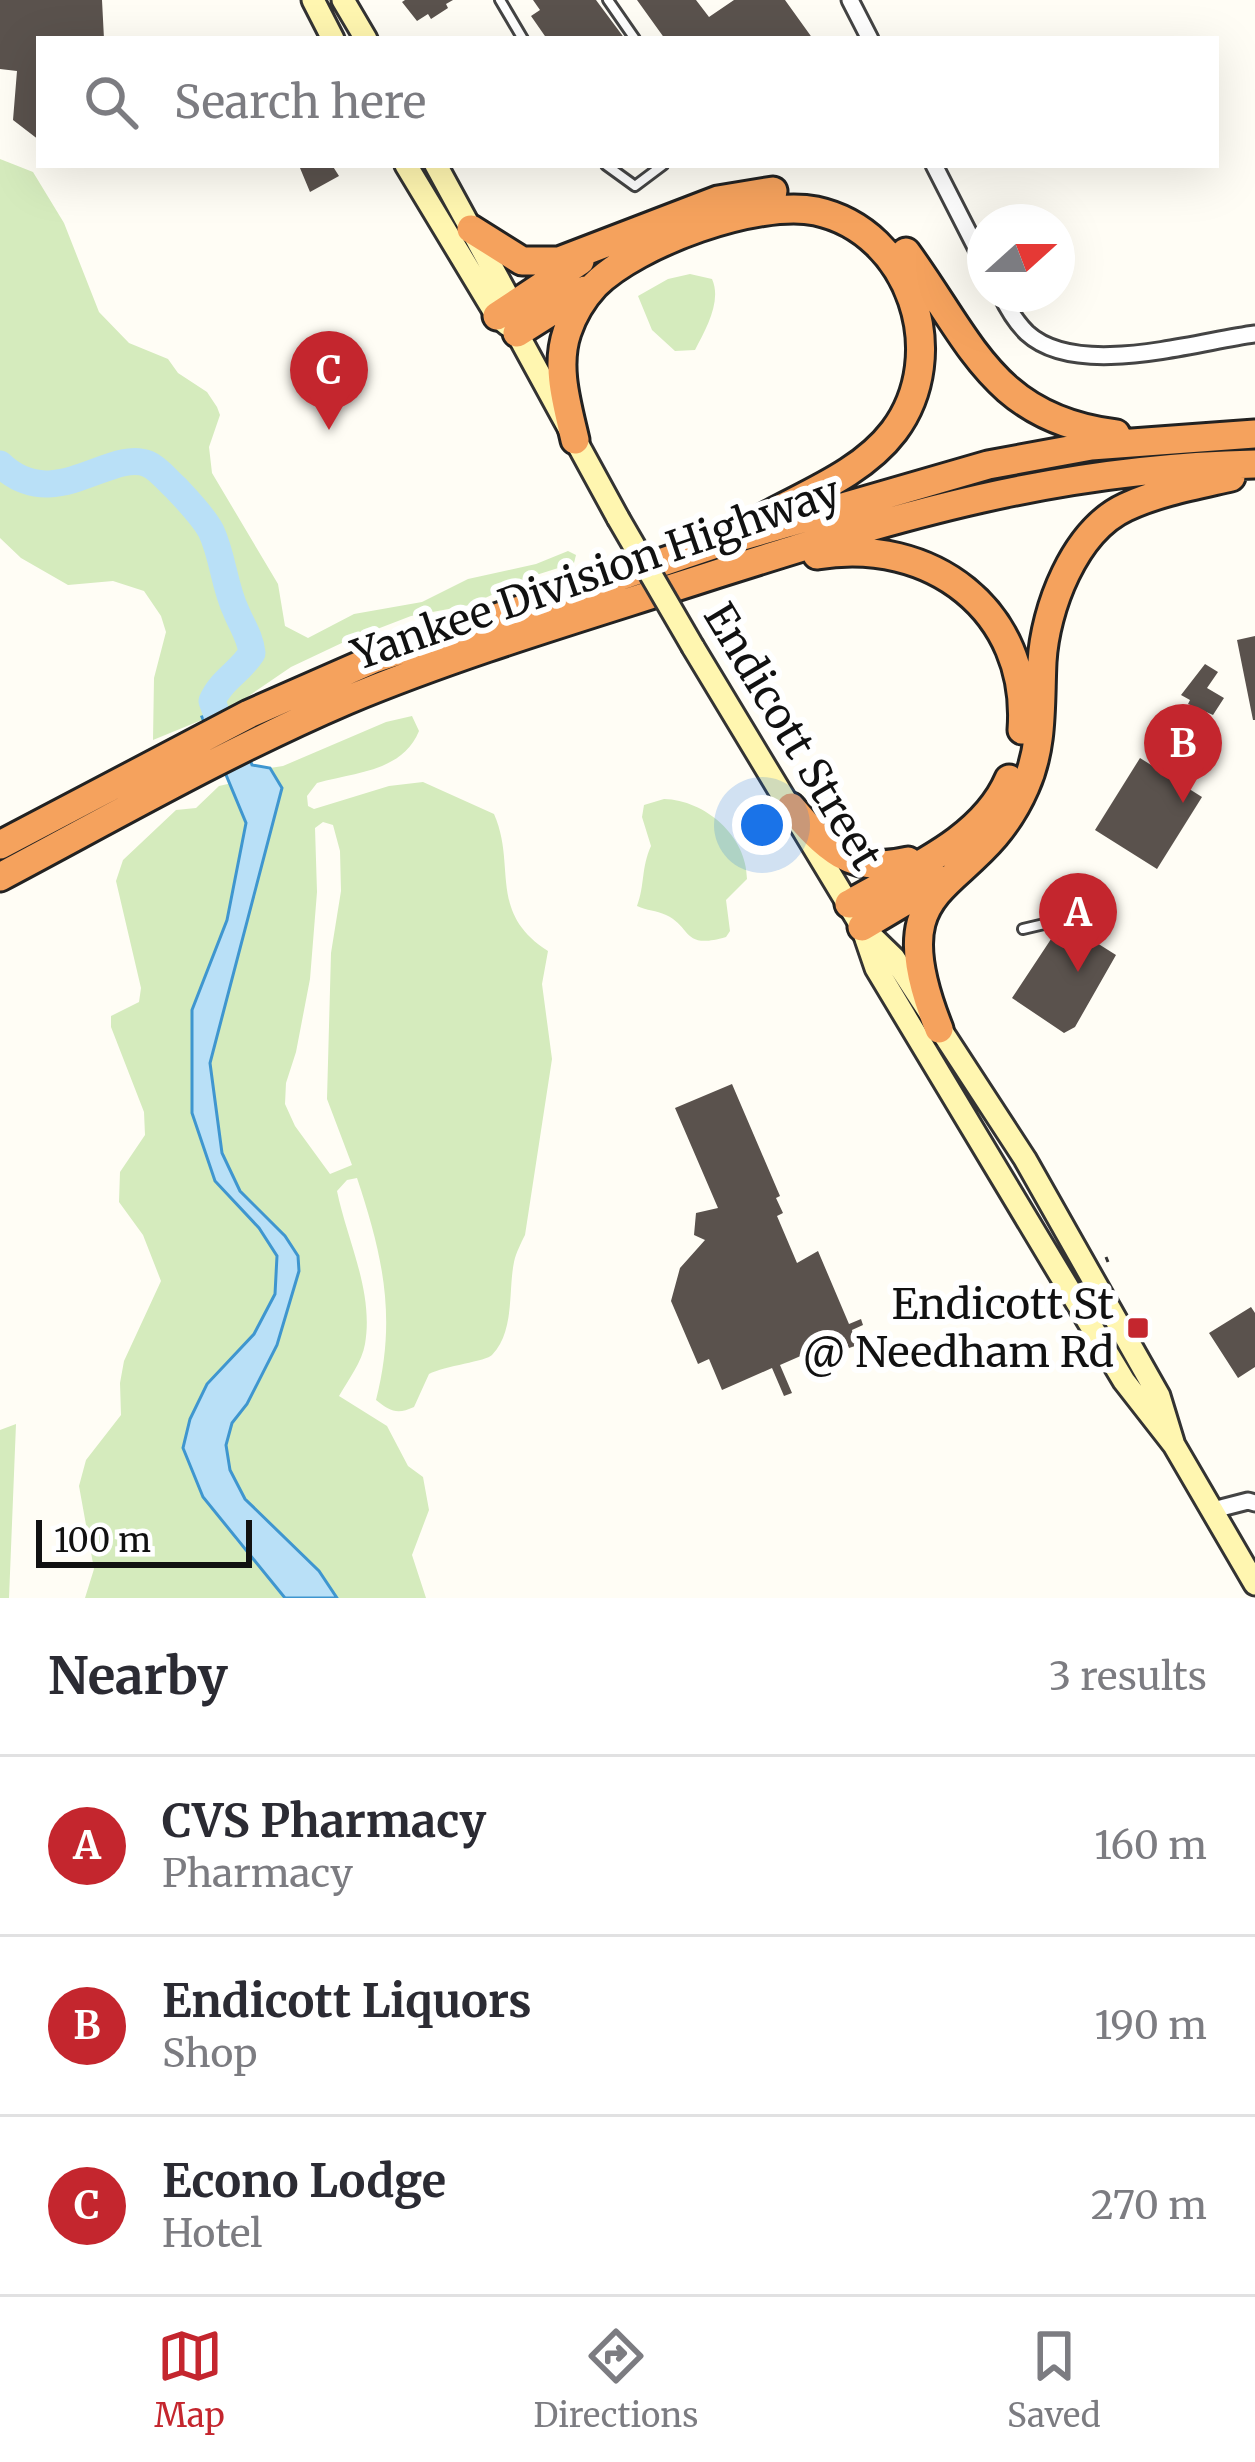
<!DOCTYPE html>
<html lang="en">
<head>
<meta charset="utf-8">
<style>
	body { margin:0; font-family:Merriweather,serif; background:#f7f7f7; color:#2b2b33 }
	.compass { position:absolute; left:967px; top:204px; width:108px; height:108px; border-radius:50%; background:#fff; box-shadow:0 12px 48px #0002; rotate:69deg }
	.scale { position:absolute; left:36px; bottom:30px; width:216px; box-sizing:border-box; padding-left:12px; border:6px solid #111; border-top:0; font-size:33px; line-height:42px; white-space:nowrap; color:#111; -webkit-text-stroke:9px #fff; paint-order:stroke }
	.you { position:absolute; left:762px; top:825px; width:42px; height:42px; margin:-30px; border:9px solid #fff; border-radius:50%; background:#1a73e8; box-shadow:0 0 0 18px #1a73e833 }
	.badge { display:grid; place-items:center; width:78px; height:78px; border-radius:50%; background:#c4262e; color:#fff; font-size:39px; font-weight:700 }
	.pin { position:absolute; translate:-50% -99px; filter:drop-shadow(0 3px 6px #0008) }
	.pin::after { content:''; position:absolute; top:63px; width:42px; height:36px; background:inherit; clip-path:polygon(0 0,100% 0,50% 100%) }
	.list { margin:0; padding:0; list-style:none }
	h2 { display:flex; justify-content:space-between; align-items:center; height:156px; margin:0; padding:0 48px; font-size:51px }
	h2 small { font-size:39px; font-weight:400; color:#7c7c81 }
	.list li { display:grid; grid-template-columns:78px 1fr auto; gap:36px; align-items:center; box-sizing:border-box; height:180px; padding:0 48px; border-top:3px solid #e1e1e2 }
	.list b { display:block; font-size:45px; white-space:nowrap }
	.list p { margin:0; font-size:39px; white-space:nowrap; color:#7c7c81 }
	.list em { font-size:39px; font-style:normal; color:#7c7c81 }
	.icon { flex:none; width:66px; height:66px; fill:none; stroke:currentColor; stroke-width:2; stroke-linecap:round; stroke-linejoin:round }
	.map { position:relative; flex:none; width:1255px; height:1598px; overflow:hidden }
	.search { position:absolute; background:#fff; box-shadow:0 12px 48px #0002; left:36px; right:36px; top:36px; height:132px; display:flex; align-items:center; gap:30px; box-sizing:border-box; padding:0 42px; border-radius:0px; color:#7c7c81; font-size:45px }
	.sheet { height:696px; background:#fff }
	nav { display:flex; justify-content:space-around; align-items:center; box-sizing:border-box; height:168px; border-top:3px solid #e1e1e2; background:#fff; font-size:33px; color:#7c7c81 }
	nav a { display:grid; justify-items:center; gap:6px }
	nav .on { color:#c4262e }
	.map>svg:first-child { display:block }
	.green { fill:#d5ebbd; fill-rule:evenodd }
	.water { fill:#b9e0f7; stroke:#3f96cf; stroke-width:3 }
	.lines { fill:none; stroke-linecap:round; stroke-linejoin:round }
	.river { stroke:#b9e0f7; stroke-width:27 }
	.building { fill:#5a524d }
	.lane-casing { stroke:#444; stroke-width:14 }
	.street-casing { stroke:#444; stroke-width:21 }
	.secondary-casing { stroke:#333; stroke-width:27 }
	.highway-casing { stroke:#222; stroke-width:33 }
	.path { stroke:#333; stroke-width:3; stroke-dasharray:12 6; stroke-linecap:butt }
	.lane { stroke:#fff; stroke-width:8 }
	.street { stroke:#fff; stroke-width:15 }
	.secondary { stroke:#fff6b0; stroke-width:21 }
	.highway { stroke:#f5a25d; stroke-width:27 }
	.secondary-bridge-casing { stroke:#333; stroke-width:27; stroke-linecap:butt }
	.secondary-bridge { stroke:#fff6b0; stroke-width:21 }
	.poi-dot { fill:#c4262e; stroke:#fff; stroke-width:4.5 }
	.labels { text-anchor:middle; dominant-baseline:central; stroke-width:12; stroke-linejoin:round; paint-order:stroke }
	.street-label { font-size:42px; fill:#111; stroke:#fff }
	.poi-label { font-size:42px; fill:#111; stroke:#fff; text-anchor:end }
</style>
</head>
<body>
<div class="map">
<svg width="1255" height="1598" viewBox="0 0 1255 1598">
	<rect width="100%" height="100%" fill="#fffdf5"/>
	<path class="green" d="M0,159l33,13 31,51 35,89 30,31 39,16 10,14 29,19 10,15 3,8 -11,32 3,26 66,111 7,42 23,12 46,-24 68,-12 46,-23 68,-15 32,-13 8,4 -2,8 -41,13 -63,29 -59,11 -65,25 -55,26 -60,41 -78,32 1,-62 12,-46 -5,-16 -17,-25 -31,-10 -45,4 -47,-27 -21,-20z
		M690,274l22,5c10,22 -6,50 -17,71l-20,1 -23,-21 -14,-34 30,-17z
		M412,716l7,15c-17,41 -64,41 -102,52l-10,13 1,10 6,3 75,-23 34,-4 71,32c23,52 -7,98 54,137l-6,33 10,75 -27,176c-4,8 -9,18 -11,27 -6,29 1,69 -22,93 -5,6 -48,11 -63,19l-15,33c-17,8 -24,4 -38,-7 21,-82 7,-144 -19,-222l-10,2 -10,11c10,49 37,101 28,153 -3,18 -17,36 -26,52l48,30 21,40 15,11 6,33 -17,45 14,43h-89l-18,-27 -74,-72 -15,-29 -4,-25 6,-22 15,-19 52,-133 -1,-16 -13,-19 -45,-45 -17,-38 -13,-90 72,-275 -12,-20 13,-2 103,-44zM323,822l10,3 7,26 1,40 -10,62 -4,146 25,66 -22,9 -35,-48 -10,-22 1,-21 10,-31 14,-73 7,-87 -2,-64z
		M232,783l14,40 -5,29 -14,68 -35,90 23,171 44,47 18,28 -2,38 -21,40 -47,50 28,155 50,59h-200l9,-29 -15,-83 7,-26 35,-45 -1,-32 4,-22 37,-80 -18,-46 -24,-33 1,-30 25,-37 -1,-23 -33,-85v-11l28,-14 2,-14 -25,-107 7,-21 53,-50 20,-2 23,-22z
		M664,799c41,1 83,37 83,80l-21,21 4,31 -4,6c-44,13 -34,-10 -60,-22 -10,-5 -19,-4 -29,-9 8,-21 4,-38 14,-60l-9,-29 2,-12z
		M16,1424l-7,174h-9v-168z"/>
	<path class="water" d="M231,708l21,57 18,3 12,20 -72,275 12,90 18,38 45,45 13,20 1,15 -22,74 -30,59 -15,19 -6,22 4,25 15,29 74,72 18,27h-52l-82,-101 -20,-49 7,-29 17,-35 47,-50 21,-40 2,-38 -18,-28 -44,-47 -23,-68v-103l35,-90 19,-97 -44,-106z"/>
	<g class="lines">
		<path class="river" d="M0,464c53,52 110,-16 148,0 10,4 20,17 28,24 12,13 27,28 35,43 12,25 13,55 25,80 6,15 14,25 16,42 -12,19 -31,27 -40,48l15,41"/>
	</g>
	<path class="building" d="M0,0h102l2,39h-65v101l-26,-20 4,-49 -17,-2z
		M405,0h48l-7,4 2,4 -17,11 -3,-5 -11,7 -15,-19z
		M533,0h63l29,39h-78l-16,-23 9,-6z
		M637,0h59l13,17 25,-17h51l28,39h-148z
		M305,165h27l7,11 -29,16 -10,-24z
		M1255,636v84h-2l-16,-80z
		M1205,664l13,8 -11,16 17,10 -11,17 -25,-11 2,-4 -9,-5z
		M1140,758l62,39 -45,72 -62,-39z
		M1067,912l3,14 46,29 -41,72 -11,6 -52,-35 47,-71 -3,-12z
		M732,1084l48,112 -4,2 7,15 -6,3 20,47 21,-12 31,73 12,-5 2,6 -11,5 3,16 -6,2 -5,-11 -64,28 12,28 -8,3 -12,-28 -50,22 -13,-31 -11,5 -27,-63 9,-33 25,-28 -11,-5 2,-22 22,-5 -43,-100z
		M1251,1307l4,6v54l-17,11 -29,-45z"/>
	<g class="lines">
		<defs>
			<path id="lane" d="M500,0l23,39
				M608,0l27,39
				M606,165l29,21 28,-21
				M1068,919l29,-6
				M1023,929l34,-8"/>
			<path id="street" d="M850,0l20,39
				M934,165l51,100
				M1001,294c6,13 16,29 26,39 50,46 167,9 228,1
				M1213,1510l35,-9 7,2"/>
			<path id="secondary" d="M313,0l20,39
				M343,0l23,39
				M406,165l91,151 11,9
				M436,165l77,141 4,27 101,185
				M693,647l169,280 14,41 248,413 50,64 81,139
				M862,927l32,31 131,201 134,237 14,46"/>
			<path id="highway" d="M471,229l51,32h37l159,-61 55,-9
				M906,252c65,89 87,167 210,182
				M497,316l83,-55
				M517,333l68,-43
				M575,440c-8,-35 -20,-73 -8,-108 6,-18 15,-33 28,-47 42,-42 162,-86 221,-74 96,21 135,144 78,220 -31,41 -85,62 -129,86
				M817,555c113,-19 214,55 205,175
				M791,807c34,40 60,68 117,54
				M0,845l249,-131 125,-55 348,-117 266,-77 103,-19 164,-12
				M0,877c115,-61 228,-126 347,-177 120,-50 246,-86 369,-126 186,-59 341,-106 539,-110
				M849,904c56,-33 133,-62 160,-125
				M862,927l79,-47
				M939,1029c-64,-161 37,-129 86,-242 18,-40 15,-82 17,-125 3,-53 32,-131 84,-155 32,-15 70,-22 105,-30"/>
		</defs>
		<use href="#lane" class="lane-casing"/>
		<use href="#street" class="street-casing"/>
		<use href="#secondary" class="secondary-casing"/>
		<use href="#highway" class="highway-casing"/>
		<path class="path" d="M1106,1257l2,5"/>
		<use href="#lane" class="lane"/>
		<use href="#street" class="street"/>
		<use href="#secondary" class="secondary"/>
		<use href="#highway" class="highway"/>
		<defs>
			<path id="secondary-bridge" d="M618,518l75,129"/>
		</defs>
		<use href="#secondary-bridge" class="secondary-bridge-casing"/>
		<use href="#secondary-bridge" class="secondary-bridge"/>
	</g>
	<rect class="poi-dot" x="1126" y="1316" width="24" height="24" rx="6"/>
	<g class="labels">
		<g class="street-label">
			<text transform="translate(596 573) rotate(-19)">Yankee Division Highway</text>
			<text transform="translate(793 736) rotate(59)">Endicott Street</text>
		</g>
		<g class="poi-label">
			<text x="1114" y="1304">Endicott St<tspan x="1114" dy="48">@ Needham Rd</tspan></text>
		</g>
	</g>
</svg>
<svg class="compass" viewBox="-18 -18 36 36"><path d="M0-13l5 13h-10z" fill="#e53935"/><path d="M0 13l5-13h-10z" fill="#7c7c81"/></svg>
<div class="scale">100 m</div>
<div class="you"></div>
<div class="pin badge" style="left:1078px;top:972px">A</div>
<div class="pin badge" style="left:1183px;top:803px">B</div>
<div class="pin badge" style="left:329px;top:430px">C</div>
<div class="search"><svg class="icon" aria-label="search" viewBox="0 0 24 24"><circle cx="10" cy="10" r="6"/><path d="M15 15l6 6"/></svg>Search here</div>
</div>
<section class="sheet">
<h2>Nearby<small>3 results</small></h2>
<ul class="list">
<li><span class="badge">A</span><div><b>CVS Pharmacy</b><p>Pharmacy</p></div><em>160 m</em></li>
<li><span class="badge">B</span><div><b>Endicott Liquors</b><p>Shop</p></div><em>190 m</em></li>
<li><span class="badge">C</span><div><b>Econo Lodge</b><p>Hotel</p></div><em>270 m</em></li>
</ul>
</section>
<nav>
<a class="on"><svg class="icon" aria-label="map" viewBox="0 0 24 24"><path d="M3 6l6-2 6 2 6-2v14l-6 2-6-2-6 2zM9 4v14M15 6v14"/></svg>Map</a>
<a><svg class="icon" aria-label="directions" viewBox="0 0 24 24"><path d="M12 3l9 9-9 9-9-9zM9 14v-3h6M13 9l2 2-2 2"/></svg>Directions</a>
<a><svg class="icon" aria-label="saved" viewBox="0 0 24 24"><path d="M7 4h10v16l-5-4-5 4z"/></svg>Saved</a>
</nav>
</body>
</html>
